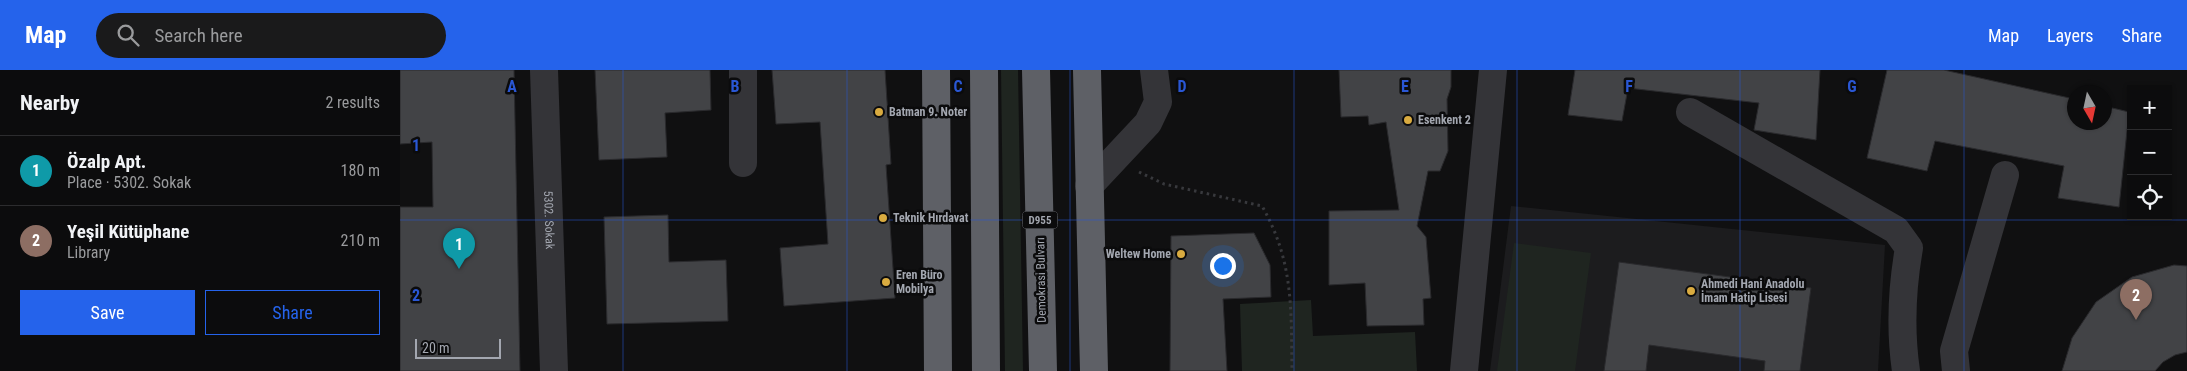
<!DOCTYPE html>
<html lang="en">
<head>
<meta charset="utf-8">
<style>
	body { margin:0; font-family:"Roboto Condensed",sans-serif; background:#1a1a1b; color:#f1f3f6 }
	.controls { position:absolute; right:15px; top:15px; display:grid; overflow:hidden; border-radius:0px; box-shadow:0 1px 4px #0004 }
	.controls button { width:45px; height:45px; display:grid; place-items:center; padding:0; border:0; border-bottom:1px solid #2c2c2e; background:#0c0c0d; color:#f1f3f6; font:25px sans-serif }
	.compass { position:absolute; left:1667px; top:15px; width:45px; height:45px; border-radius:50%; background:#0c0c0d; box-shadow:0 1px 4px #0004; rotate:171deg }
	.scale { position:absolute; left:15px; bottom:12px; width:86px; box-sizing:border-box; padding-left:5px; border:2px solid #a3a7b0; border-top:0; font-size:14px; line-height:18px; white-space:nowrap; color:#a3a7b0; -webkit-text-stroke:4px #0b0b0c; paint-order:stroke }
	.you { position:absolute; left:822px; top:195px; width:18px; height:18px; margin:-12px; border:4px solid #fff; border-radius:50%; background:#1a73e8; box-shadow:0 0 0 8px #1a73e833 }
	.badge { display:grid; place-items:center; width:32px; height:32px; border-radius:50%; background:#2563eb; color:#fff; font-size:16px; font-weight:700 }
	.pin { position:absolute; translate:-50% -41px; filter:drop-shadow(0 1px 2px #0008) }
	.pin::after { content:''; position:absolute; top:26px; width:18px; height:15px; background:inherit; clip-path:polygon(0 0,100% 0,50% 100%) }
	.list { margin:0; padding:0; list-style:none }
	h2 { display:flex; justify-content:space-between; align-items:center; height:65px; margin:0; padding:0 20px; font-size:21px }
	h2 small { font-size:16px; font-weight:400; color:#9a9b9d }
	.list li { display:grid; grid-template-columns:32px 1fr auto; gap:15px; align-items:center; box-sizing:border-box; height:70px; padding:0 20px; border-top:1px solid #2c2c2e }
	.list b { display:block; font-size:19px; white-space:nowrap }
	.list p { margin:0; font-size:16px; white-space:nowrap; color:#9a9b9d }
	.list em { font-size:16px; font-style:normal; color:#9a9b9d }
	.actions { display:flex; gap:10px; padding:15px 20px }
	.actions a { flex:1; padding:11px 0; border:1px solid #2563eb; border-radius:0px; text-align:center; font-size:18px; color:#2563eb }
	.actions .main { background:#2563eb; color:#fff }
	.icon { flex:none; width:28px; height:28px; fill:none; stroke:currentColor; stroke-width:2; stroke-linecap:round; stroke-linejoin:round }
	.map { position:relative; flex:none; width:1787px; height:301px; overflow:hidden }
	header { display:flex; align-items:center; gap:30px; box-sizing:border-box; height:70px; padding:0 25px; background:#2563eb; color:#fff }
	header strong { font-size:24px }
	nav { display:flex; gap:28px; margin-inline-start:auto; font-size:18px }
	.search { width:350px; height:45px; background:#1a1a1b; display:flex; align-items:center; gap:12px; box-sizing:border-box; padding:0 18px; border-radius:28px; color:#9a9b9d; font-size:19px }
	main { display:flex }
	aside { flex:1; background:#0c0c0d }
	.map>svg:first-child { display:block }
	.built { fill:#1c1c1e }
	.green { fill:#1f2520 }
	.building { fill:#424346; stroke:#2a2a2d }
	.lines { fill:none; stroke-linecap:round; stroke-linejoin:round }
	.path { stroke:#38393d; stroke-width:3; stroke-dasharray:2.5 4; stroke-linecap:butt }
	.minor { stroke:#343438; stroke-width:28 }
	.highway { stroke:#5e6066; stroke-width:28 }
	.grid { fill:none; stroke:#2a57d4; stroke-width:1; stroke-opacity:0.55 }
	.poi-dot { fill:#d9ab40; stroke:#0b0b0c; stroke-width:2 }
	.labels { text-anchor:middle; dominant-baseline:central; stroke-width:5; stroke-linejoin:round; paint-order:stroke }
	.shield { fill:#0b0b0c; stroke:#75787f; stroke-width:1 }
	.shield-label { font-size:11px; font-weight:bold; fill:#a3a7b0 }
	.poi-label { font-size:12px; font-weight:bold; fill:#a3a7b0; stroke:#0b0b0c; text-anchor:start }
	.street-label { font-size:12px; fill:#a3a7b0; stroke:#0b0b0c }
	.grid-label { font-size:16px; text-anchor:middle; font-weight:bold; fill:#2a57d4; stroke:#0b0b0c; stroke-width:5; stroke-linejoin:round; paint-order:stroke }
</style>
</head>
<body>
<header>
<strong>Map</strong>
<div class="search"><svg class="icon" aria-label="search" viewBox="0 0 24 24"><circle cx="10" cy="10" r="6"/><path d="M15 15l6 6"/></svg>Search here</div>
<nav><a>Map</a><a>Layers</a><a>Share</a></nav>
</header>
<main>
<aside>
<h2>Nearby<small>2 results</small></h2>
<ul class="list">
<li><span class="badge" style="background:#0f9aa8">1</span><div><b>Özalp Apt.</b><p>Place · 5302. Sokak</p></div><em>180 m</em></li>
<li><span class="badge" style="background:#8d6e63">2</span><div><b>Yeşil Kütüphane</b><p>Library</p></div><em>210 m</em></li>
</ul>
<div class="actions"><a class="main">Save</a><a>Share</a></div>
</aside>
<div class="map">
<svg width="1787" height="301" viewBox="0 0 1787 301">
	<rect width="100%" height="100%" fill="#101011"/>
	<path class="built" d="M1111,136l374,39 -7,126h-388z"/>
	<path class="green" d="M601,0h17l5,301h-18z
		M1114,173l77,10 -16,118h-78z
		M911,230l2,36 102,-4 2,39h-175l-2,-67z"/>
	<path class="building" d="M0,0h114l6,301h-120v-164h33l-1,-65 -32,2z
		M195,0h115l1,40 -46,3 2,44 -68,3z
		M372,0h113l6,94 -5,1 9,133 -111,8 -4,-58 48,-4 -8,-122 -44,2z
		M939,0h112v17l-4,12 1,52 -8,20h-12l-11,55 9,11 5,61 -8,1 1,26 -57,1 -2,-43 -36,2v-74l70,-1 -13,-88 -17,3 -1,-9 -27,1z
		M1175,0h245l-4,70 -62,-10 5,-27 -131,-15 -6,33 -54,-6z
		M1487,0h57l130,29v23h30v-16l25,6 -10,95 -61,-9 6,-32 -129,-25 -8,30 -60,-13z
		M268,145l1,47 57,-2 2,61 -121,3 -3,-107z
		M854,163l16,32 1,32 -48,2 4,72h-57l1,-135z
		M1219,192l192,26 -11,83h-36l1,-10 -116,-16 -3,26h-42z
		M1774,195l13,1v86l-12,3 -12,7 -8,9h-93l10,-33 24,-36 36,-25z"/>
	<g class="lines">
		<path class="path" d="M739,102l25,12 98,22c32,56 29,104 30,165"/>
		<g class="minor">
			<path id="s1" d="M144,0l10,301"/>
			<path d="M343,0v93"/>
			<path d="M1290,42l206,118 13,18c-7,40 -9,82 -3,123"/>
			<path d="M689,116l59,-63 10,-21 -4,-32"/>
			<path d="M1064,301l29,-301"/>
			<path d="M1556,301l-2,-20 51,-176"/>
		</g>
		<path class="highway" d="M536,0l2,301
			M584,0l2,301
			M636,0l7,301
			M687,0l7,301"/>
	</g>
	<path class="grid" d="M223,0v301M447,0v301M670,0v301M894,0v301M1117,0v301M1340,0v301M1564,0v301M0,150h1787"/>
	<g class="poi-dot">
		<circle cx="479" cy="42" r="5"/>
		<circle cx="1008" cy="50" r="5"/>
		<circle cx="483" cy="148" r="5"/>
		<circle cx="781" cy="184" r="5"/>
		<circle cx="486" cy="212" r="5"/>
		<circle cx="1291" cy="221" r="5"/>
	</g>
	<g class="labels">
		<rect class="shield" x="622.5" y="141.5" width="35" height="17" rx="4"/>
		<g class="shield-label">
			<text x="640" y="150">D955</text>
		</g>
		<g class="poi-label">
			<text x="489" y="42">Batman 9. Noter</text>
			<text x="1018" y="50">Esenkent 2</text>
			<text x="493" y="148">Teknik Hırdavat</text>
			<text x="771" y="184" text-anchor="end">Weltew Home</text>
			<text x="496" y="205">Eren Büro<tspan x="496" dy="14">Mobilya</tspan></text>
			<text x="1301" y="214">Ahmedi Hani Anadolu<tspan x="1301" dy="14">İmam Hatip Lisesi</tspan></text>
		</g>
		<g class="street-label">
			<text stroke="none"><textPath href="#s1" startOffset="150">5302. Sokak</textPath></text>
			<text transform="translate(641 210) rotate(-91)">Demokrasi Bulvarı</text>
		</g>
	</g>
	<g class="grid-label">
		<text x="112" y="22">A</text>
		<text x="335" y="22">B</text>
		<text x="558" y="22">C</text>
		<text x="782" y="22">D</text>
		<text x="1005" y="22">E</text>
		<text x="1229" y="22">F</text>
		<text x="1452" y="22">G</text>
		<text x="16" y="81">1</text>
		<text x="16" y="231">2</text>
	</g>
</svg>
<div class="controls">
<button>+</button>
<button>−</button>
<button><svg class="icon" aria-label="locate" viewBox="0 0 24 24"><circle cx="12" cy="12" r="6"/><path d="M12 2v4M12 18v4M2 12h4M18 12h4"/></svg></button>
</div>
<svg class="compass" viewBox="-18 -18 36 36"><path d="M0-13l5 13h-10z" fill="#e53935"/><path d="M0 13l5-13h-10z" fill="#9a9b9d"/></svg>
<div class="scale">20 m</div>
<div class="you"></div>
<div class="pin badge" style="left:59px;top:199px;background:#0f9aa8">1</div>
<div class="pin badge" style="left:1736px;top:250px;background:#8d6e63">2</div>
</div>
</main>
</body>
</html>
